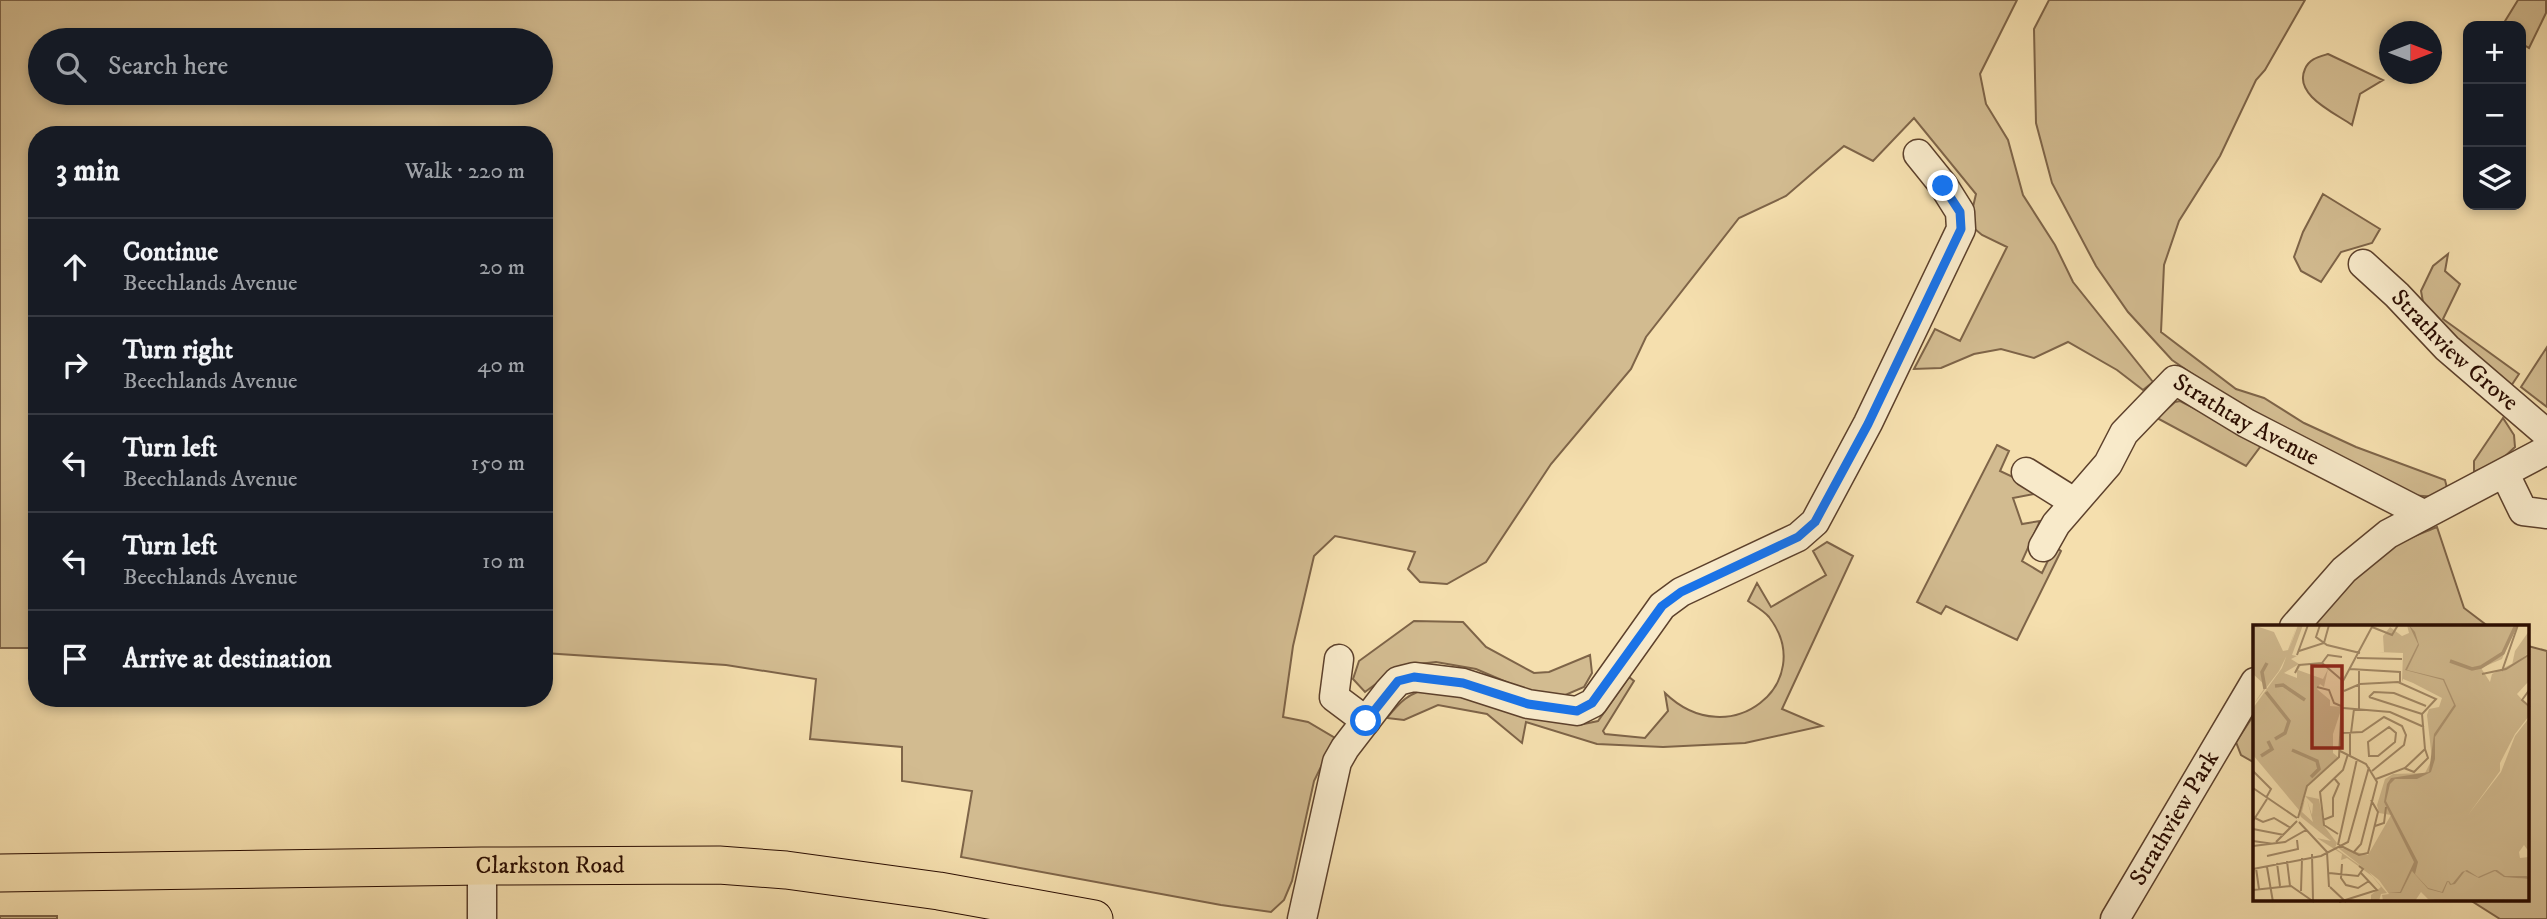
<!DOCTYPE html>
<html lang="en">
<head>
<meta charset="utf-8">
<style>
	body { margin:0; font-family:"IM FELL DW Pica",serif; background:#242831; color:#f1f3f6 }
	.controls { position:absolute; right:21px; top:21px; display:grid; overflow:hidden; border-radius:14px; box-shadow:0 4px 10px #0003 }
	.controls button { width:63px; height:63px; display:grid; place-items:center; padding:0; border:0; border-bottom:2px solid #363941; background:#171b24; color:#f1f3f6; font:35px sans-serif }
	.compass { position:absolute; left:2379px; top:21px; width:63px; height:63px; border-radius:50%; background:#171b24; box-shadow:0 4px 10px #0003; rotate:90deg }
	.stop { position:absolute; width:21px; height:21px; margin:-16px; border:5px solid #1a73e8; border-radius:50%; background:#fff }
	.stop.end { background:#1a73e8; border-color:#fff; box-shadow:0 2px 7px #0008 }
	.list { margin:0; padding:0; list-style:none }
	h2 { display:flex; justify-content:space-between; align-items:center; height:91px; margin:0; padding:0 28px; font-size:30px }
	h2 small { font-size:23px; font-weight:400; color:#9ea1a6 }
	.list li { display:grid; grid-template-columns:46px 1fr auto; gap:21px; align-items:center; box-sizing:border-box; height:98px; padding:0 28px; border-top:2px solid #363941 }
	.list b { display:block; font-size:26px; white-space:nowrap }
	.list p { margin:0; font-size:23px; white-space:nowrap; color:#9ea1a6 }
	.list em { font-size:23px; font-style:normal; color:#9ea1a6 }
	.icon { flex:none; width:38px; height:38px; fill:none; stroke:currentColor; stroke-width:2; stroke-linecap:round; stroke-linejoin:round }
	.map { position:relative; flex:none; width:2547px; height:919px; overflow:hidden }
	.search { position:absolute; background:#171b24; box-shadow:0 4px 10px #0003; left:28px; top:28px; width:525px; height:77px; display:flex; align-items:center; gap:18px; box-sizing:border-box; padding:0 24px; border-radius:38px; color:#9ea1a6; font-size:26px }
	.panel { position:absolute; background:#171b24; box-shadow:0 4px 10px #0003; left:28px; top:126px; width:525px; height:581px; border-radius:28px }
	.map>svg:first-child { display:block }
	.green { fill:#d2bb90; stroke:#7e6448; stroke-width:2; fill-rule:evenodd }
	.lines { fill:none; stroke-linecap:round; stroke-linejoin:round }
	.minor-casing { stroke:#5d412c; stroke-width:31 }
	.major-casing { stroke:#2a0c00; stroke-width:39 }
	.minor { stroke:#f8eaca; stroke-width:28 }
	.major { stroke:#f5dfae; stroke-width:37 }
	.route { stroke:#1a73e8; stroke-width:9 }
	.labels { text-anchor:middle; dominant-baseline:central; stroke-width:5; stroke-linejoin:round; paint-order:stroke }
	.street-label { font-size:24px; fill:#2a0c00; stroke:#f8eaca }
	.inset-river { fill:none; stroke:#b09773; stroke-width:3.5 }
	.inset-road { fill:none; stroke:#a48b68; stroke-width:2 }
	.view { fill:#8f2418; fill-opacity:0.15; stroke:#8f2418; stroke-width:3.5 }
	.inset-edge { fill:none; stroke:#2a0c00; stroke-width:3.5 }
</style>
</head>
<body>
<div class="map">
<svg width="2547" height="919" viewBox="0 0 2547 919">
	<rect width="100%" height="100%" fill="#f5dfae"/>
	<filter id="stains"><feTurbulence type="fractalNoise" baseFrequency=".00286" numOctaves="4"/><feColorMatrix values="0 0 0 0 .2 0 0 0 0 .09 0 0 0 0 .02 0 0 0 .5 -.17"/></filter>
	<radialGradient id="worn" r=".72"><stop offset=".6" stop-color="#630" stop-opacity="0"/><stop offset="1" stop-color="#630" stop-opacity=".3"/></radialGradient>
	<path class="green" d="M0,0h2017l-37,74 6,30 22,36 15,55 32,50 18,37 80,100 -10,8 -26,-20 -49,-28 -34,16 -33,-9 -27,5 -33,14 -27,1 21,-40 25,12 47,-94 -25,-12 -13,-11 7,-30 -62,-76 -41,43 -29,-15 -58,50 -47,22 -93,119 -15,32 -80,95 -65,98 -39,22 -27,-2 -12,-13 7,-17 -80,-16 -21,20 -21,90 -10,71 25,5 27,16 -21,43 -22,100 -8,19 -13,12 -50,-7 -260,-48 11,-66 -70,-10v-34l-92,-8 6,-60 -90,-14 -182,-12v-518h-507v513h-37zM40,40h501v53h-501z
		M2049,0h256l-40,70 -9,10 -36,76 -41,65 -15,44 -3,67 75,57 28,9 40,25 52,24 89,33 2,8 -9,9 -30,-2 -105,-55 -99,-58 -32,-22 -44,-48 -32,-46 -44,-83 -16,-60 -2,-94z
		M2518,0h28v13l-17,35 -8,-5v-17h-19z
		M2328,54l55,26 -23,14 -8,31c-17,-12 -59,-30 -47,-56 4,-10 13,-12 23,-15z
		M2323,194l57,35 -8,14 -31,9 -20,30 -20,-11 -7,-14 9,-25z
		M2448,254l-3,17 15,13 -17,35 76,55 -8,12 -80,-68 -8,-16 -2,-11 12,-25z
		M2547,347v60l-26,-20z
		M2180,401l83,42 -17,23 -89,-48 18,-16z
		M2503,418l11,17 1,12 -14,13 -27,12v-11z
		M1997,445l12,6 -9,20 30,14 4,9 -21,4 9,26 18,-3 -18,40 20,12 13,-27 6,5 -44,89 -71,-34 -5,8 -24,-12z
		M2437,527l27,81 25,19h-179c25,-29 58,-67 92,-85 11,-6 23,-10 35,-15z
		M1827,542l26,14 -71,153 40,17 -77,17 -82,4 -66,-3 -71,-22 -4,21 -35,-29 -49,-9 -34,15 -17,-2c12,-15 22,-26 42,-29l150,36 19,-4 31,-44 5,4 -31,50 2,3 40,4 23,-27 -3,-18c65,63 154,-11 104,-76 -5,-6 -14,-11 -21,-16l9,-18 14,24 55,-32 -13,-24z
		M1414,621l49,1 23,25 48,26 15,-1 41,-17 2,18 -8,14 -21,9h-24l-63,-27 -40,-7 -36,4 -35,26 -12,-13 6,-18z
		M2528,646l19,5v268h-47l-30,-19h58z
		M2255,713v50l-14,-8 -5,-13z
		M0,916h57v3h-57z"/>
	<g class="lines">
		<defs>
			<g id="minor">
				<path id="s1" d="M2363,264l34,31 50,53 100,86"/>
				<path d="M2026,472l48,30"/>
				<path d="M2505,474l18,37 24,3"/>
				<path id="s2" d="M2043,547l13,-23 52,-60 16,-31 51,-53 71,43 177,91"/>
				<path d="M2294,627l50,-57 44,-36 159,-84"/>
				<path d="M1339,659l-5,38 32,24"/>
				<path d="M482,919v-53"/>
				<path d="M1302,919l35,-157 8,-14 43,-56 10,-11 16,-4 49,6 65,21 49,7 16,-8 69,-97 19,-14 117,-55 17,-15 53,-99 93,-194 -1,-17 -17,-27 -25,-31"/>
				<path id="s3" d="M2115,919l140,-237"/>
			</g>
			<g id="major">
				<path id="s4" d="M0,873l482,-7 237,-1 67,5 153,21 155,28"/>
			</g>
		</defs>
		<use href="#minor" class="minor-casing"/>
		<use href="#major" class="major-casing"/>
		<use href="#minor" class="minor"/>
		<use href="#major" class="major"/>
	</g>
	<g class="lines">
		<path class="route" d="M1366,721l32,-40 16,-4 49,6 65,21 49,7 15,-8 70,-97 19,-14 117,-55 17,-15 53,-98 93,-195 -1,-17 -17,-26"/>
	</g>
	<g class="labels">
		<g class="street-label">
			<text stroke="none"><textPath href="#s1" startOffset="126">Strathview Grove</textPath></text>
			<text stroke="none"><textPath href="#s2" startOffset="296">Strathtay Avenue</textPath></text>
			<text stroke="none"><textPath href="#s3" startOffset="117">Strathview Park</textPath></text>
			<text stroke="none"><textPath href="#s4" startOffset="550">Clarkston Road</textPath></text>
		</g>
	</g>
	<g transform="translate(2253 625)">
		<rect width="276" height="276" fill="#f5dfae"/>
		<path d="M0,0l21,7 9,19 5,-1 9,-25 -10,30 -8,16 -26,34 13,-19 -13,-12zM45,0h5l-11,30 5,1 -6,3 8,5 -15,9 13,5v-9l1,-3 3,-1 -3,5 25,9 5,-10 -4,18 -4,-3 -3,5 13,11v6l12,1 -9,27v19l5,4 -30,27 -9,26 -46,-55v-47l29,-40zM154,0h109l-14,34 -21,9 9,14 2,-8 37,-19v26l-12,13 12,13v9l-14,18 -15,29v8l-32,44 33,-43 14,-36 14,-18v134l-5,-7 -5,7 1,6 9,-1v20l-11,1 11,1v22h-87l-14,-2 -7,-7 -6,9h-32l-1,-6 7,-1 -10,-14 -42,-33 31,8 23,-40 -12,-2 -2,-8 8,-26 8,-5 32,-1 7,-14 -5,-44 2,-6 10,-2 3,-9 -29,-15 -10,-4 -1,3 1,-29 -25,-1h6l-1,-16 7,-9 12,9 7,-3zM276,6v22l-17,12 3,-14zM52,171l14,3 5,27 13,17 -2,5 33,23 19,22 -6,1 -2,7h-8v-6l10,-8 -9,-11 -25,-18 -6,2 1,-6 -25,-16 14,3 -30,-24 -2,-4 6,-14 -3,13 11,10 -6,-22 5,15 1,-11z" fill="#d2bb90"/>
		<path d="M156,0l6,7 4,13 -12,25 37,9 12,27 -21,31v22l-4,13 -14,7h-22l-5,5 -4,17 32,61 -3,12 13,14 14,4 5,-11h2l2,3 2,-1 9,-11 5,-2 11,7 16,-7h3l8,6h22l2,3 -25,-2 -9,-6 -16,7 -14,-7 -10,13 -5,1 -2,-4 -5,12 -15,-4 -16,-18 -11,22h-13l12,-1 14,-30 -30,-60 3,-18 4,-6 38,-6 5,-38 20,-29 -11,-25 -38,-10 13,-26z" fill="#b09773"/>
		<path class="inset-river" d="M197,36l22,8 9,-2 22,-14 13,-28M22,61l8,-1 22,15M12,64l-3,-17 5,-9M13,67l23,29 -4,12 -10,6M39,125l25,11 2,8 -8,8M8,131l11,-7 -4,-8"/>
		<path class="inset-road" d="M67,0l-4,12 11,8 33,8M119,2l20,8 6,-10M46,26l25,-8 5,-18M44,30l11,-30M104,33l45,1M69,38l6,-8 14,2M97,44l50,3v10M249,46l16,-46M42,48l4,-8 23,-2 21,18M229,49l24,-5 24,-15M64,62l12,3 5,13 7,3M277,64l-8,11 8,7M91,66l16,-7 38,-2 38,17 -14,15 3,35 -20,19 -29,11M116,72l5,-5 20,1 32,13M116,72l53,17M90,83l47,4 34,15M106,84v-38M136,102l7,6 -1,9 -17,14h-9l-1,-14zM88,108l21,-1 22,-15 18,9 4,9 -2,10 -32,26M98,108l3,-24M87,126l26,13 11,18 -16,62 -8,9M97,130v-22M151,143l10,4 14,-14 -3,-9M0,146l18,18 -5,9M0,163l44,30M0,192l10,5 11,-4 17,10M45,193l9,-32 32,-29 4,-76 30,-56M70,195l10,-4v-18l6,-14 -5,-6M0,196l14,-22M46,197l28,30 2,35M122,201l9,-3 2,-16M0,204l31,6M85,209l-14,-9 -4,-33 23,-22 5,-16M0,216l21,3M23,217l21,-21M85,220l19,-86M86,220l20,10 9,-2 10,-41 -7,-12M0,221l32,-4 21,-12M59,229l1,46M14,231l31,-7 -1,-9M34,236l3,25M24,238l3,23M89,239l-1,14 5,7 12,3 11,-7M14,242l6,35M3,243l3,21M0,244l68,-13 27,-14 21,-75M76,248l29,3 5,-7 -4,-3M77,262l16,15M0,265l38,-4 23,16M48,266l1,-33M86,277l38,-12 -16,-17"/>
		<path class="view" d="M59,41h30v82h-30z"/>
		<rect width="276" height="276" class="inset-edge"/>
	</g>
	<rect width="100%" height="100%" filter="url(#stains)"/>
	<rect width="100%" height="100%" fill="url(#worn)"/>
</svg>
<div class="controls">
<button>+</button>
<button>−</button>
<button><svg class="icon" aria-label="layers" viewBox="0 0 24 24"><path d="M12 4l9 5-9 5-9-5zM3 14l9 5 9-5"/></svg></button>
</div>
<svg class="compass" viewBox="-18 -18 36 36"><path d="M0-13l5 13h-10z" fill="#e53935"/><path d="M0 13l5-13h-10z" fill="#9ea1a6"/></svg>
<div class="stop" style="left:1366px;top:721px"></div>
<div class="stop end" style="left:1943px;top:186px"></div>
<div class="search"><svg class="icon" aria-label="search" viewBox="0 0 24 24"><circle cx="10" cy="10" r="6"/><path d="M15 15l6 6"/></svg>Search here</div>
<section class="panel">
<h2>3 min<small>Walk · 220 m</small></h2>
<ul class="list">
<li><svg class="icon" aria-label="ahead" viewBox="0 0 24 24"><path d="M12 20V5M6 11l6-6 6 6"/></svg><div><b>Continue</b><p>Beechlands Avenue</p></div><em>20 m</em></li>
<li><svg class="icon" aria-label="right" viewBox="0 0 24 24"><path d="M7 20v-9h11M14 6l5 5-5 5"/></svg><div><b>Turn right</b><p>Beechlands Avenue</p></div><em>40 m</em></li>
<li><svg class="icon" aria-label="left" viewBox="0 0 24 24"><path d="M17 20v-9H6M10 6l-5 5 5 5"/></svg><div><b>Turn left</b><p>Beechlands Avenue</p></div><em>150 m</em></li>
<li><svg class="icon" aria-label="left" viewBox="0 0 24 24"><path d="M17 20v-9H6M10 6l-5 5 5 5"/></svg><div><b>Turn left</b><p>Beechlands Avenue</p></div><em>10 m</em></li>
<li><svg class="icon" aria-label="arrive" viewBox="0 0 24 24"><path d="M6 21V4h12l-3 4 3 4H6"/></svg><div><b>Arrive at destination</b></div></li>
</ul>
</section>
</div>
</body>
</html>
